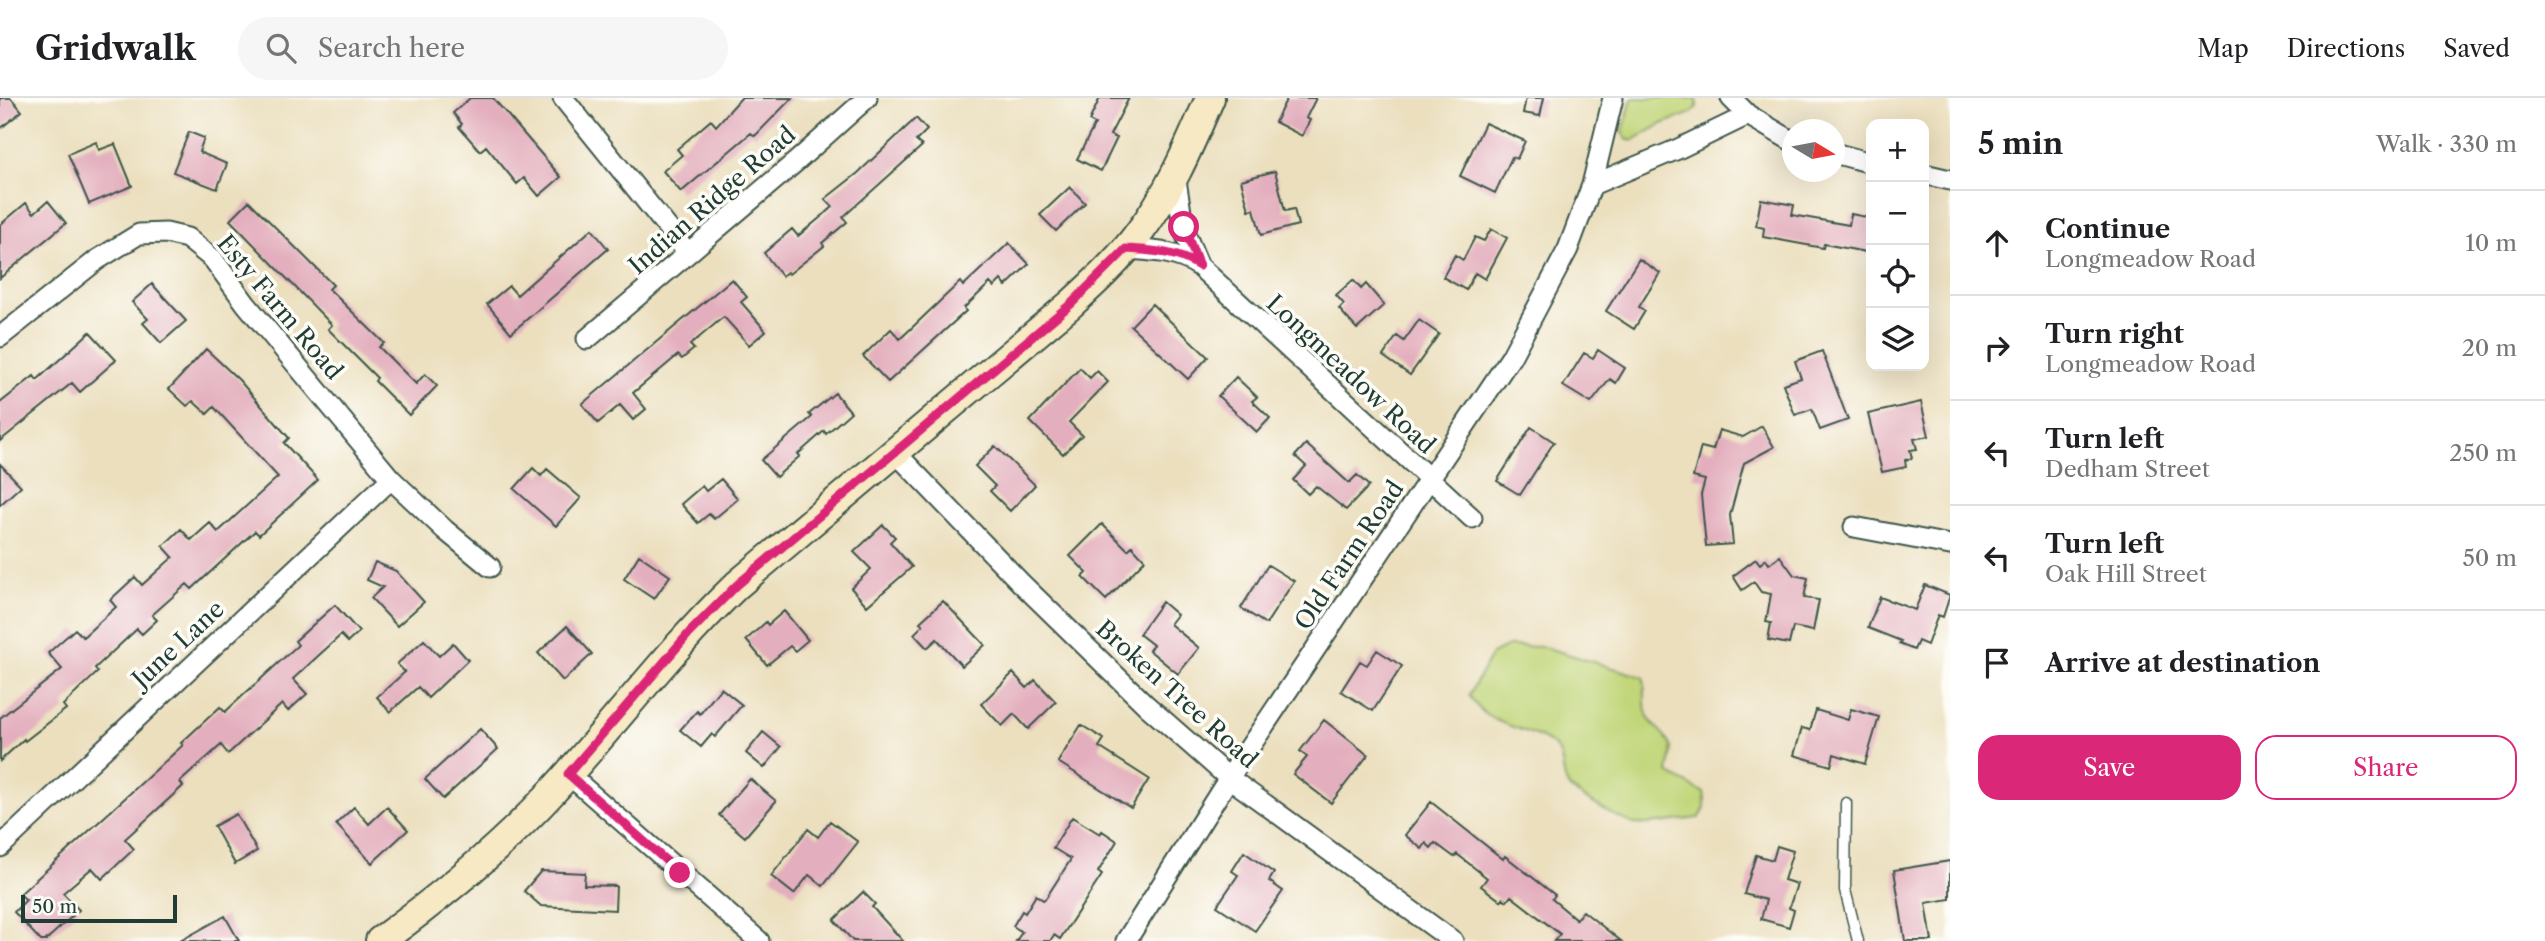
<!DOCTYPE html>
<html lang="en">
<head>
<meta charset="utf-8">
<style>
	body { margin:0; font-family:"Libre Caslon Text",serif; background:#f6f6f6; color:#202124 }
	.controls { position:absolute; right:21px; top:21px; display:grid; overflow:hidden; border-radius:14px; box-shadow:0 7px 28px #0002 }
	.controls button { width:63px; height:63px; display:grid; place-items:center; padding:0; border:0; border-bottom:2px solid #e0e0e0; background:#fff; color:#202124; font:35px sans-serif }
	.compass { position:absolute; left:1782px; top:21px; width:63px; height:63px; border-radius:50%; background:#fff; box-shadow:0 7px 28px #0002; rotate:100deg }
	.scale { position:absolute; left:21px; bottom:18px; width:156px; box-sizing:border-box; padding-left:7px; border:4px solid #1f3d34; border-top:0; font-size:19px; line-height:24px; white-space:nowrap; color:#1f3d34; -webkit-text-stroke:5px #fdfcf7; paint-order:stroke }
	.stop { position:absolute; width:21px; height:21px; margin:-16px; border:5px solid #db2777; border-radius:50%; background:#fff }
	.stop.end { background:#db2777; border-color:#fff; box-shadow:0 2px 7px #0008 }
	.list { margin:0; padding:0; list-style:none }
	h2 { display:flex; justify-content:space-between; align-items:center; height:91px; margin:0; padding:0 28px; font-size:30px }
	h2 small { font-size:23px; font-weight:400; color:#757577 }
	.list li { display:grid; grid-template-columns:46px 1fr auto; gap:21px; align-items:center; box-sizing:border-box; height:105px; padding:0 28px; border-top:2px solid #e0e0e0 }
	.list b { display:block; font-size:26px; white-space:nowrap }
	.list p { margin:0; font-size:23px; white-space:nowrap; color:#757577 }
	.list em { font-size:23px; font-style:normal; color:#757577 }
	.actions { display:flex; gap:14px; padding:21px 28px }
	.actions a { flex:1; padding:16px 0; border:2px solid #db2777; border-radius:21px; text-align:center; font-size:24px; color:#db2777 }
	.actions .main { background:#db2777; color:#fff }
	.icon { flex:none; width:38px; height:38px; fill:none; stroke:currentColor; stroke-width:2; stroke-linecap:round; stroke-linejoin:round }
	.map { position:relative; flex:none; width:1950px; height:843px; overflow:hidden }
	header { display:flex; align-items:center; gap:42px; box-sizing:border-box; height:98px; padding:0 35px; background:#fff; border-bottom:2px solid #e0e0e0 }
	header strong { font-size:33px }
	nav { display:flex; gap:38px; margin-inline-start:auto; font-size:24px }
	.search { width:490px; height:63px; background:#f6f6f6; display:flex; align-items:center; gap:18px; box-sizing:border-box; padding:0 24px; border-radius:38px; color:#757577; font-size:26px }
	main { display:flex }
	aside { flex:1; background:#fff }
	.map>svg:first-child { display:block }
	.green { fill:#c1d679; stroke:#708a56; stroke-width:2 }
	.building { fill:#e3aebd }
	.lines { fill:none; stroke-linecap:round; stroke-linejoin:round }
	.lane-casing { stroke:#3e5549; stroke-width:13 }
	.street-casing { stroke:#3e5549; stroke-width:23 }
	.secondary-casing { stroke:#3e5549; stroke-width:32 }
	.lane { stroke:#fff; stroke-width:10 }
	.street { stroke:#fff; stroke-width:19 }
	.secondary { stroke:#f7e9c3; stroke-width:28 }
	.route { stroke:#db2777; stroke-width:9 }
	.labels { text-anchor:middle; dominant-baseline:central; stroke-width:7; stroke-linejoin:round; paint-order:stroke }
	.street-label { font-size:24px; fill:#1f3d34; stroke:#fdfcf7 }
</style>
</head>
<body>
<header>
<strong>Gridwalk</strong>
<div class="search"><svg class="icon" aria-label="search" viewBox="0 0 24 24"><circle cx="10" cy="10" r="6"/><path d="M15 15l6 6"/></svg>Search here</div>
<nav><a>Map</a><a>Directions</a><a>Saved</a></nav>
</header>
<main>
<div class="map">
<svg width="1950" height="843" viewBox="0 0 1950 843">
	<rect width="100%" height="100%" fill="#fdfcf7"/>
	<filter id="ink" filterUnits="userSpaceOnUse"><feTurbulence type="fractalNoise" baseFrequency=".0143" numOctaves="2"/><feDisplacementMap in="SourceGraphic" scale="14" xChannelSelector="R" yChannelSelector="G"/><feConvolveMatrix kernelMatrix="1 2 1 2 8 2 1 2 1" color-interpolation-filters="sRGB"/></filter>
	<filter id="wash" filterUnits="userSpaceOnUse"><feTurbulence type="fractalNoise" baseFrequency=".00686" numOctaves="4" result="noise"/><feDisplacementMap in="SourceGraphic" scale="28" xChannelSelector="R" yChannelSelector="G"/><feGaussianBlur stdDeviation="1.57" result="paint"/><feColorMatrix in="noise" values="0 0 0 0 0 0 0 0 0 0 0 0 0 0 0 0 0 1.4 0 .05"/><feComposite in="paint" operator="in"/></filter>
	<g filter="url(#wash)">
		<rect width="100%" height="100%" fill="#ebdfbe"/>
		<path class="green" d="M1632,0h65v9l-5,6 -30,11 -30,17 -6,-2 -3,-7z
			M1508,548l36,1 99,30c4,12 0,22 3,33 2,15 20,22 25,36 2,8 -2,18 -3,27l36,20c2,10 2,17 -5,25 -17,1 -48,8 -64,6 -7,0 -61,-31 -66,-37 -9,-12 -3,-29 -14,-40 -26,-23 -66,-16 -86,-52l23,-41z"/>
		<g id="blocks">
			<path class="building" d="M0,0h11l11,13 -22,18z
				M470,0h23l68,79 -22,19 -15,-18 -7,6 -31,-38 -6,5 -21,-24 3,-3 -9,-11z
				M741,0h51l-37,38 -4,-3 -70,59 -18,-21 19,-16 -5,-6 34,-29 5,6z
				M1100,0h29l-19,37 7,3 -16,33 -24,-12 18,-35 -6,-3z
				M1287,0h29l-10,20 4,2 -8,16 -27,-14z
				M1526,0h18l-4,18 -17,-3z
				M916,20l11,12 -11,11 6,5 -79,71 4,5 -25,21 2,3 -35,28 -2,-2 -5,4 -18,-23 28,-24 6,7 35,-29 -8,-8 33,-26z
				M1485,25l40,18 -8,18 -5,-2 -17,36 -35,-17z
				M189,34l15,6 -5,14 28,12 -10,25 -44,-17z
				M96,44l3,8 16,-6 17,42 -43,18 -21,-50z
				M1275,73l10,40 9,-2 4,16 -37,10 -7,-26 -5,1 -8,-30z
				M1070,89l15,16 -29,28 -16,-16z
				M1761,101l33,6 -2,10 57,10 2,-11 20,4v35l-47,-9 -1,4 -60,-11 1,-9 -8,-2z
				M48,103l18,22 -66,55v-53l26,-22 8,10z
				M249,103l84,84 -4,4 55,54 -5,4 37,37 9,-10 12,12 -28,29 -34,-34 2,-3 -49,-49 4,-4 -102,-105z
				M592,131l16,20 -97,84 -24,-29 22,-18 8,9z
				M1491,131l16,9 -22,41 -10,-6 -9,17 -23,-13 12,-22 8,5 12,-23 9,4z
				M1009,145l20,21 -23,22 -5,-6 -7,7 -4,-4 -26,25 2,3 -78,71 -25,-26 28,-27 9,10 60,-57 3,4z
				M1639,161l21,14 -21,34 6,4 -11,18 -28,-18z
				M732,181l15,18 -6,5 25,29 -17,14 -25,-28 -3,2 -31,26 4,4 -12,10 -4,-4 -45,38 13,16 -13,11 -13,-15 -22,18 -16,-19z
				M1353,182l8,9 5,-5 18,21 -27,24 -18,-20 5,-5 -8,-9z
				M152,186l34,37 -25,22 -18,-20 5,-4 -16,-17z
				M1152,206l56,53 -20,22 -57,-53z
				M1419,222l20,14 -29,41 -27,-19 14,-20 7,5z
				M90,234l26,28 -36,32 -8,-9 -72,58v-38l34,-27 3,4z
				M206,251l33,31 50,58 -5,5 34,37 -59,55 -4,-4 -63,58 -5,-5 -35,31 5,5 -15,14 -5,-5 -42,39 3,4 -35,33 3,4 -41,32 -1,-2 -24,22v-43l62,-49 -14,-16 27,-24 8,8 33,-30 -6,-7 25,-23 7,8 31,-28 -10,-11 18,-17 10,11 19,-17 8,9 60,-55 -64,-70 -7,7 -14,-13 -6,5 -18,-17z
				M1598,252l27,18 -9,15 -6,-4 -19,24 -28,-17 21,-33 9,5z
				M1822,253l26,69 -28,10 -8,-21 -17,6 -12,-31 18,-6 -6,-17z
				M1080,270l10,10 7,-7 11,11 -39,40 13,13 -19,19 -33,-33z
				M1236,279l21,20 -5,4 18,17 -13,14 -39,-36z
				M835,295l16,19 -25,22 -2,-3 -26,23 2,2 -24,21 -15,-17 51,-43 -3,-3z
				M1921,304l8,34 -15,3 3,10 -7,1 2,8 -7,2 1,7 -24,5 -14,-58z
				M1762,328l12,21 -30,16 -14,52 3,29 -27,2 -5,-51 4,-15 -12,-3 8,-30 12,3 6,-20 24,7z
				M1531,329l23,15 -34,53 -23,-14z
				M1306,346l43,39 8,-8 12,11 -23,24 -30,-24 -8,8 -15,-14 13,-14 -11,-10z
				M995,348l40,39 -25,26 -20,-20 5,-5 -20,-20z
				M0,366l21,22 -21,19z
				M533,370l8,8 6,-7 34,29 -25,28 -42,-37z
				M721,381l17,20 -24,20 -5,-5 -11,9 -17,-19 21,-18 4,5z
				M1102,426l26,26 4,-4 13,14 -39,40 -23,-23 4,-4 -17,-17z
				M883,427l12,12 -5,5 22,25 -45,39 -16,-18 20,-19 -17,-17z
				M639,457l31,21 -16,23 -30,-20z
				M1780,458l14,19 14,3 -4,20 15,2 -6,31 -20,-4 -4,17 -21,-4 3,-17 -5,-1 5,-28 -10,-2 -7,-10 -12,8 -9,-14 23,-17 4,5 6,-5 3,5z
				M375,464l21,9 28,31 -27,24 -26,-28 12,-11 -16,-7z
				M1268,467l26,16 -28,43 -25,-16z
				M1925,487l25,10 -7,22 -5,-2 -11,30 -9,-4 -4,9 -15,-6 2,-3 -33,-13 12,-31 35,13z
				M943,503l42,44 -23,21 -25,-27 -10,9 -13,-14 9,-9 -3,-3z
				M1162,504l15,13 -7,9 29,24 -21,26 -29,-24 4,-5 -14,-11z
				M335,507l24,27 -11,10 -7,-7 -48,44 14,15 -19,17 -6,-7 -54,50 -7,-9 -41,37 3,4 -58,53 9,10 -32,30 -10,-11 -29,25 16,17 -34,31h-4l-27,-29 12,-12 -6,-6 163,-149 -2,-2 39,-36 5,5 73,-67 -3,-4z
				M784,513l24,29 -13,11 -5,-5 -23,19 -21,-25 20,-18 2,3z
				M567,528l25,28 -29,27 -25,-28z
				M424,542l15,16 14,-13 15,17 -40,38 -10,-11 -28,25 -13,-15 28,-25 -8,-8z
				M1377,552l25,16 -29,45 -32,-20 19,-30 7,4z
				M1013,575l14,15 8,-8 21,22 -28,27 -14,-15 -12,12 -21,-22z
				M721,590l21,17 -27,32 -3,-3 -11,13 -21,-17 17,-19 3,3z
				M1851,611l28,8 -14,47 -31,-10 -3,12 -37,-11 8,-27 8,2 6,-20 32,10z
				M1324,622l44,35 -37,48 -38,-29 14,-17 -7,-6z
				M1081,627l23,14 -5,8 50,32 -18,29 -73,-46z
				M480,631l18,20 -55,50 -18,-20z
				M763,634l18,15 -17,21 -18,-15z
				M750,681l26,22 -31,36 -26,-22z
				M1431,704l72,57 2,-3 50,39 -3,4 24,20 7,-8 38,30h-67l6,-7 -49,-38 -4,5 -4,-3 -2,3 -20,-15 6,-8 -30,-24 -3,3 -19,-14 -4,5 -5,-5 -4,6 -17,-14z
				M354,709l15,17 18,-17 21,23 -36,33 -36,-39z
				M236,716l21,37 -22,13 -21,-38z
				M1072,719l28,17 2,-3 15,10 -19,31 4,3 -42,64 -6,-4 -4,6h-34l6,-9 -9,-6 9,-15 3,2 11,-18 7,5 3,-2 25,-39 -18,-11z
				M830,723l28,21 -35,44 -14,-11 -15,19 -23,-18 37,-47 10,8z
				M1777,748l16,5 -9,29 13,4 -8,24 5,2 -5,17 -28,-8 5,-19 -22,-6 12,-39 17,5z
				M1244,754l30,21 -5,8 14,10 -28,40 -38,-25 21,-31 -6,-4z
				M1950,763v38l-24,4 6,38h-27l-11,-71z
				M541,773l44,2 -1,12 32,1 -1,24 -74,-4 -17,-15z
				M863,794l12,12 -3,3 31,34h-50l-19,-21z
				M225,818l14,25h-59z"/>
		</g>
	</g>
	<g filter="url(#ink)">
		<use href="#blocks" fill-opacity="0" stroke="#3e5549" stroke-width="2"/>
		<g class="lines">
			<defs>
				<path id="lane" d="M1846,705l-1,87 13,51"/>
				<path id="street" d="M563,0l125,155
					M1731,0l17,17
					M1834,55l37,10
					M1175,76l9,57 15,35
					M1924,76l26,6
					M1592,87l21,-87
					M1126,151c27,2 50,2 73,17l273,252
					M0,239l97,-77 42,-26 27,-1 21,5 26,21 33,45 145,175 54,51 45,37
					M587,241l211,-179 69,-62
					M895,354l126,131 125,122 83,73 224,163
					M1854,429l96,18
					M568,676l191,167
					M0,749l391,-368
					M1126,843l103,-163 282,-421 57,-108 24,-64 86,-36 70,-34 44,26"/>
				<path id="secondary" d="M380,843c62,-45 121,-93 173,-150 62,-68 117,-142 184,-206l334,-281c24,-22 49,-45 68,-71 31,-41 51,-89 71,-135"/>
			</defs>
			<use href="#lane" class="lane-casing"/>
			<use href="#street" class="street-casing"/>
			<use href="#secondary" class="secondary-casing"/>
			<use href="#lane" class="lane"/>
			<use href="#street" class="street"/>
			<use href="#secondary" class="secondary"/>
		</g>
	</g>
	<g class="lines" filter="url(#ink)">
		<path class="route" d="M680,775l-112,-99 122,-142 47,-47 334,-281 55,-55c27,2 50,2 73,17l-15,-39"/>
	</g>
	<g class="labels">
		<g class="street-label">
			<text transform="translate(712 102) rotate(-41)">Indian Ridge Road</text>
			<text transform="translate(280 209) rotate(50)">Esty Farm Road</text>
			<text transform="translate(1351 276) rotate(43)">Longmeadow Road</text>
			<text transform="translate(1349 457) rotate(-56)">Old Farm Road</text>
			<text transform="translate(178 546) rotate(-43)">June Lane</text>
			<text transform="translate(1177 596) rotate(42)">Broken Tree Road</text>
		</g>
	</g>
</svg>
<div class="controls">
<button>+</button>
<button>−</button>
<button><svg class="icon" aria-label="locate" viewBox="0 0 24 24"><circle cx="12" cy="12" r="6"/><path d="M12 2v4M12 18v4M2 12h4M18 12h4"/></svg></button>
<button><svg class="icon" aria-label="layers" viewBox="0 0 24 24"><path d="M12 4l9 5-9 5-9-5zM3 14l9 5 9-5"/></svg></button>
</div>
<svg class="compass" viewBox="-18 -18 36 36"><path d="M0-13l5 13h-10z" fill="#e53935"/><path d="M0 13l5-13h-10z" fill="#757577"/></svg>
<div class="scale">50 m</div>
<div class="stop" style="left:1184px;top:129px"></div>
<div class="stop end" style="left:680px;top:775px"></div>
</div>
<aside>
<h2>5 min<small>Walk · 330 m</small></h2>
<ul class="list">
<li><svg class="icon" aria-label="ahead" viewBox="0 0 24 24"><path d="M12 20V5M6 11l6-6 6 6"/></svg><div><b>Continue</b><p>Longmeadow Road</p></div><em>10 m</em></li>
<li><svg class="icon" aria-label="right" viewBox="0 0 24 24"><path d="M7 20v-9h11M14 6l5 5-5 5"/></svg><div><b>Turn right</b><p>Longmeadow Road</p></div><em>20 m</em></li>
<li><svg class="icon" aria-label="left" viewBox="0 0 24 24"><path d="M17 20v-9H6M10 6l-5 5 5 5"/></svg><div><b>Turn left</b><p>Dedham Street</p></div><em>250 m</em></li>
<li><svg class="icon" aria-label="left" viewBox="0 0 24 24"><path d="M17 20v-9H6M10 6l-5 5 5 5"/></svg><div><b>Turn left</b><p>Oak Hill Street</p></div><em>50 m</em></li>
<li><svg class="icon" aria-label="arrive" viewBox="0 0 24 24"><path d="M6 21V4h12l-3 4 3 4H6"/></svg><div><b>Arrive at destination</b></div></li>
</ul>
<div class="actions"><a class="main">Save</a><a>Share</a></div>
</aside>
</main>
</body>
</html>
